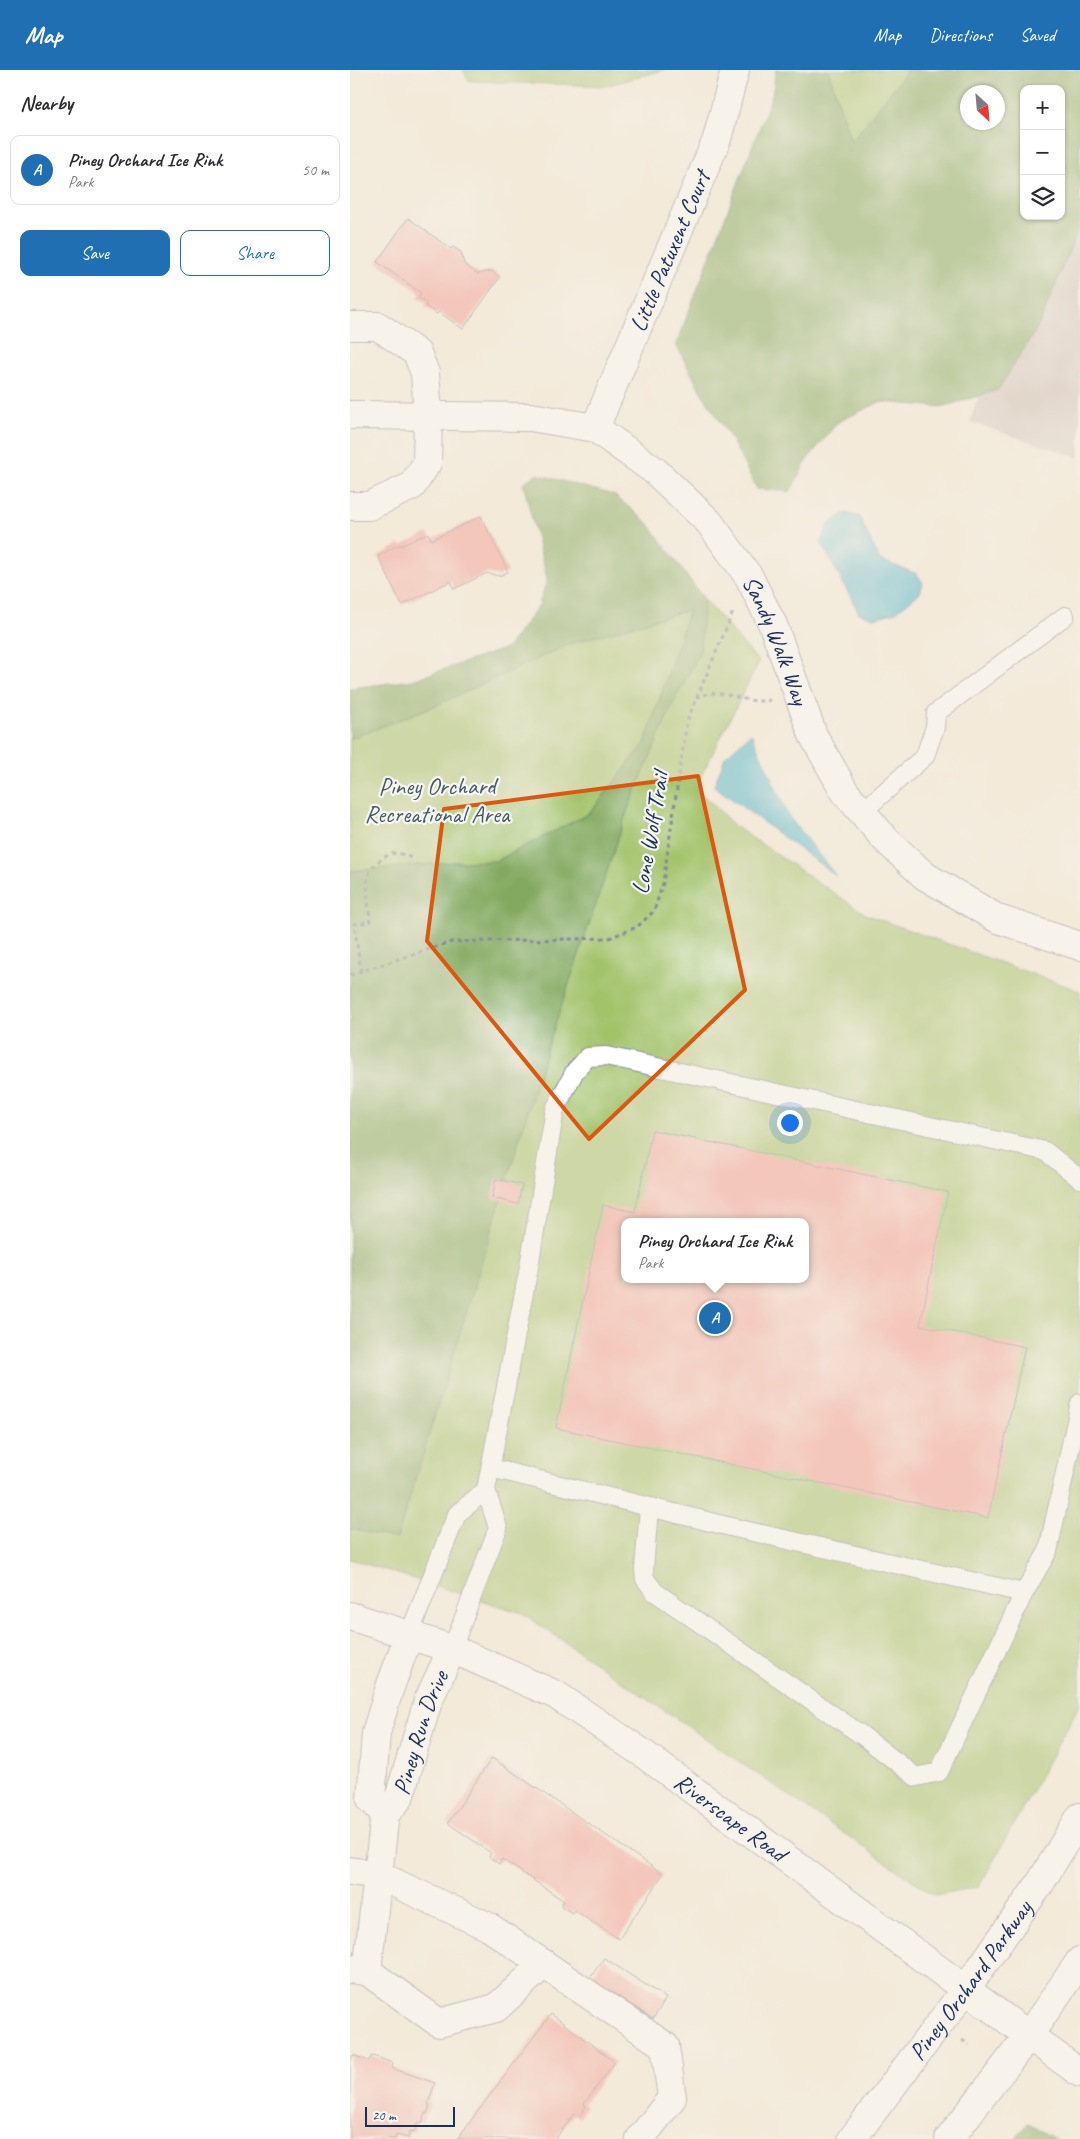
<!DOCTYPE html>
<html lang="en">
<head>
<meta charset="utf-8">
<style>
	body { margin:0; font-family:Caveat,sans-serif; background:#f7f7f7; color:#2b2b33 }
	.controls { position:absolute; right:15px; top:15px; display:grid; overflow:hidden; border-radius:10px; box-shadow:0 1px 4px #0004 }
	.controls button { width:45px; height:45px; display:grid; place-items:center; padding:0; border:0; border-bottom:1px solid #e1e1e2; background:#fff; color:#2b2b33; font:25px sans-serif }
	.compass { position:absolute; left:610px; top:15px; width:45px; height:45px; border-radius:50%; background:#fff; box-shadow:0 1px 4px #0004; rotate:154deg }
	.scale { position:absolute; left:15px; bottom:12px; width:90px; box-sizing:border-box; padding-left:5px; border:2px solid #1b2f5e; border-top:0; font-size:14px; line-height:18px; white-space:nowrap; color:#1b2f5e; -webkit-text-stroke:4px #f6f6f2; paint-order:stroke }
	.you { position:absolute; left:439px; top:1052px; width:18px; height:18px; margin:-12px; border:4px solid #fff; border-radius:50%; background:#1a73e8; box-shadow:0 0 0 8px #1a73e833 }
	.badge { display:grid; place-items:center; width:32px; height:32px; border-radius:50%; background:#1f6fb2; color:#fff; font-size:16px; font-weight:700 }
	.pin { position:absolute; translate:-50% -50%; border:2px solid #fff; box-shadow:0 1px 5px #0006 }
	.popup { position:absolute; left:271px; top:1148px; width:188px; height:65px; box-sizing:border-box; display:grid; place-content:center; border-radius:10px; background:#fff; filter:drop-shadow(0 1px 4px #0005); font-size:16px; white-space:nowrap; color:#7c7c81 }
	.popup b { font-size:19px; color:#2b2b33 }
	.popup::after { content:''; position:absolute; left:50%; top:100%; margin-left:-10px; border:10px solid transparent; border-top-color:#fff }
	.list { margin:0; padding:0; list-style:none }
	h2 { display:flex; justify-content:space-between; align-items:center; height:65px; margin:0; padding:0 20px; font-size:21px }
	h2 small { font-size:16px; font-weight:400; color:#7c7c81 }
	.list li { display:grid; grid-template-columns:32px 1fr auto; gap:15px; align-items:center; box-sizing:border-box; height:70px; margin:0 10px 10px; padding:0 10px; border:1px solid #e1e1e2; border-radius:10px }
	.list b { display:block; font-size:19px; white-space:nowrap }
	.list p { margin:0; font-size:16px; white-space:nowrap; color:#7c7c81 }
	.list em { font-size:16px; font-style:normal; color:#7c7c81 }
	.actions { display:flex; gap:10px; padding:15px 20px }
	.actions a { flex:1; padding:11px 0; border:1px solid #1f6fb2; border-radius:10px; text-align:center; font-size:18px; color:#1f6fb2 }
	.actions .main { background:#1f6fb2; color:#fff }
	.icon { flex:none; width:28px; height:28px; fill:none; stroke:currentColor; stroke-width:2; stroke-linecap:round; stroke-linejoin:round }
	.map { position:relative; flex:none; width:730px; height:2069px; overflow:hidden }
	header { display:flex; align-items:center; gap:30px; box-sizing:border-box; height:70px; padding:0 25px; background:#1f6fb2; color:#fff }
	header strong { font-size:24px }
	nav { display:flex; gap:28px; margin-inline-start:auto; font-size:18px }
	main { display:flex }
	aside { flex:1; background:#fff }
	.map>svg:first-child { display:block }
	.industrial { fill:#cfc0bb; fill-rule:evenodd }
	.green { fill:#a3c36b; stroke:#5f7964; fill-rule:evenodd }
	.forest { fill:#82a95f; stroke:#4e6c5e; fill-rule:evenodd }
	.water { fill:#51b7d0; stroke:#367397 }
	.building { fill:#f79e97; fill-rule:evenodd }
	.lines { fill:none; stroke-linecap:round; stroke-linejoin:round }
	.lane-casing { stroke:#878c9c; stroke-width:20 }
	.street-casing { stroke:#878c9c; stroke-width:30 }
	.secondary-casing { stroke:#878c9c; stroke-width:30 }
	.path { stroke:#878c9c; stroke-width:3; stroke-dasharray:4 4; stroke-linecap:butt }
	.lane { stroke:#fff; stroke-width:18 }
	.street { stroke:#fff; stroke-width:28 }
	.secondary { stroke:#fff; stroke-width:28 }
	.marked { fill:none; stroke:#de5710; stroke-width:4; stroke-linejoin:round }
	.labels { text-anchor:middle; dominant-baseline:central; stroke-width:4.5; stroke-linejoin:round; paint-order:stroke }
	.street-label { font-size:24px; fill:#1b2f5e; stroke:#f6f6f2 }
	.park-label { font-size:24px; fill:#445b62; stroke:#f6f6f2 }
</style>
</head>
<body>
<header>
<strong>Map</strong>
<nav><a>Map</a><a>Directions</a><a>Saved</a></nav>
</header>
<main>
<aside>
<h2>Nearby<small></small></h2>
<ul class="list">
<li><span class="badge">A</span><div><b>Piney Orchard Ice Rink</b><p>Park</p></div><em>50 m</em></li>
</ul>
<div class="actions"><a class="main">Save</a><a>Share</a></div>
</aside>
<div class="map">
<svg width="730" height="2069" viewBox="0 0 730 2069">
	<rect width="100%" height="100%" fill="#f6f6f2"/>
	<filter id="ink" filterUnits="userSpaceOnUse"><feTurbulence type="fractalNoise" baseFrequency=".02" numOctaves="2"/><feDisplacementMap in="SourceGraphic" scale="10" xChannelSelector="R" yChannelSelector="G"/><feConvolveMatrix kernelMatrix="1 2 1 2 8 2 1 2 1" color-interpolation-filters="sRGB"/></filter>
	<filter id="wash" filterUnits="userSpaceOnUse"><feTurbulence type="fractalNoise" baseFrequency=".0096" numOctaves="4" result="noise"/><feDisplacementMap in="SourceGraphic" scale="20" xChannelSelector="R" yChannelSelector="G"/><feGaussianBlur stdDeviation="1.12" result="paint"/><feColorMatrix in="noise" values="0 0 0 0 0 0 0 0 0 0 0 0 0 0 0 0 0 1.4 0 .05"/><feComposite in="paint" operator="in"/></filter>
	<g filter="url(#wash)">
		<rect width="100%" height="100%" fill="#f3ead9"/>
		<path class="industrial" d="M438,0h292v388l-110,-36 47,-149 -252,-83zM674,19h37v127h-37zM618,22h30v30h-30z"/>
		<path class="green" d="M113,0h201l-59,16 -136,-5z
			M478,0h80l-57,72z
			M354,529l55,63 -58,114 -2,15 37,36 131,88 213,76v713l-101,183 -45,8 -412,-282 -172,-54v-833l66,-18 10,1 146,-66 117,-34 -19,61zM275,1152h180v57h-180z"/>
		<path class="forest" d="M426,0h52l23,72 57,-72h172v155l-41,100 -41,65 -56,17 -62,-5 -42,20 -31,38 -17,32 -33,-3 -27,-52 -30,-47 -24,-45 96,-250zM674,19h37v127h-37zM648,22v30h-30v-30z
			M187,404l77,21 34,28 56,76 -4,53 -28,54 -44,103 -81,240 -150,490 -47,-10v-658l105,-9 41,-1 94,-48 55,-70 44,-133 -117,33 -135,62 -87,34v-51l62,-8 95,-32 32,-43 8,-26 -24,-96z
			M677,2053l28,16h-39z"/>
		<path class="water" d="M495,443l14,3 21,44 37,14 6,9 -3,10 -24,19 -21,6 -16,-5 -38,-71 8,-18z
			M401,663l38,84 47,59 -122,-90 11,-29z"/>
		<g id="blocks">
			<path class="building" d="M58,148l43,31 2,-2 8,5 3,12 14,10 14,-3 8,6 -37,52 -24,-17 -2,2 -12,-8 2,-3 -9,-6 3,-4 -44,-31z
				M131,446l27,56 -9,4 -12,-3 -33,16 -3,-8 -49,24 -24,-49 22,-12 1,2 27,-13 3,7z
				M302,1060l296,62 -28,133 105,22 -37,171 -432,-90 47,-223 32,7zM275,1152h180v57h-180z
				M146,1109l26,6 -4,19 -26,-6z
				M142,1688l171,116 -44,65 -45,-29 -2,3 -11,-7 3,-5 -62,-42 -3,5 -10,-7 2,-4 -43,-30z
				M254,1888l62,40 -13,21 -63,-41z
				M201,1944l64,48 -31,42 2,2 -7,11 -5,-3 -19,25h-98z
				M3,1985l16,6 2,-5 5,1 17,6 -1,5 43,15 -7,21 2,1 -3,9 -2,-1 -3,10 -4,-1 -4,10 -4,-1 -2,7 -12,-3 -1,4h-45v-77z"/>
		</g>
	</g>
	<g filter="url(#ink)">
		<use href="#blocks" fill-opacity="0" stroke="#878c9c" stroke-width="1"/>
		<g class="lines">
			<defs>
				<path id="lane" d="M512,742l63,-56 10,-29 1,-14 129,-97
					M141,1398l244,60 289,65
					M136,1420l43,-223 26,-158 20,-38 13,-14 18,-1 439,95 35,28
					M299,1438l-5,61 1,10 10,13 208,144 53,41 23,-5 85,-179 24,-42 32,-148
					M59,1565l48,-121 29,-24 12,38 -46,121"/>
				<g id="street">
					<path d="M0,256h28l39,27 8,20 3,42 -1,48 -15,23 -43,20h-19"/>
					<path id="s1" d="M0,345l181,2 64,11 60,43 54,51 40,55 24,48 40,110 32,57 41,48 39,36 73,43 82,27"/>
					<path id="s2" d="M245,358l122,-289 18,-69"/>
					<path id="s3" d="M0,1546l102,33 104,46 85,57 439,321"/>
					<path d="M35,1744l-14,-15 5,-66 13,-43 20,-55"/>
					<path d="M0,1801l28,4 111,52 176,119 7,52 -32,41"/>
					<path d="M0,1899l17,2 72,52 57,-15 48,-44"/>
					<path id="s4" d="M17,1901l18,-157 14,-16 29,-97 24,-52"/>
				</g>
				<g id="secondary">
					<path id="s5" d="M502,2069l113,-149 74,-105 41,-68"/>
					<path d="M599,2069l80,-104 51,-74"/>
				</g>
			</defs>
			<use href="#lane" class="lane-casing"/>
			<use href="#street" class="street-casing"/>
			<use href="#secondary" class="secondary-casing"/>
			<path class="path" d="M346,628c27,-14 46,8 74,2
				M11,902l-7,-48 16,-2c-1,-15 -5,-33 -1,-48 3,-9 18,-21 27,-21 5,0 11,3 15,5
				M0,905l101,-33 158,-4 28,-11 17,-16 9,-28 24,-162 46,-109
				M612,1970l7,5"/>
			<use href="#lane" class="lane"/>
			<use href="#street" class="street"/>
			<use href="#secondary" class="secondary"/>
		</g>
	</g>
	<path d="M0 0H730V2069H0ZM348,706l47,214 -156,149 -162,-198 17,-132z" fill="#f3ead9" fill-opacity=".55" fill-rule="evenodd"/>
	<path class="marked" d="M348,706l47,214 -156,149 -162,-198 17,-132z"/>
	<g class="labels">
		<g class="street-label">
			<text stroke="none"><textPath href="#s2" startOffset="192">Little Patuxent Court</textPath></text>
			<text stroke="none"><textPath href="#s1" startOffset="531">Sandy Walk Way</textPath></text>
			<text transform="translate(300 763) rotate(-80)">Lone Wolf Trail</text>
			<text stroke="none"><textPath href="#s4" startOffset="248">Piney Run Drive</textPath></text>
			<text stroke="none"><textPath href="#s3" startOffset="434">Riverscape Road</textPath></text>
			<text stroke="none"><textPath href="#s5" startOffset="198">Piney Orchard Parkway</textPath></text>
		</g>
		<g class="park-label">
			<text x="87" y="716">Piney Orchard<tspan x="87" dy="28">Recreational Area</tspan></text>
		</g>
	</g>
</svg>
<div class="controls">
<button>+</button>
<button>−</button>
<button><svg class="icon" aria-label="layers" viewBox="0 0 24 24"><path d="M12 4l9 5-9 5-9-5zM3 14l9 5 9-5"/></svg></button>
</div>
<svg class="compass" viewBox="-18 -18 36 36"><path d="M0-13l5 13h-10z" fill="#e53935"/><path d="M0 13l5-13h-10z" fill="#7c7c81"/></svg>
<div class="scale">20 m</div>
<div class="you"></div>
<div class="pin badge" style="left:365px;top:1248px">A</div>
<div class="popup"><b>Piney Orchard Ice Rink</b>Park</div>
</div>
</main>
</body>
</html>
